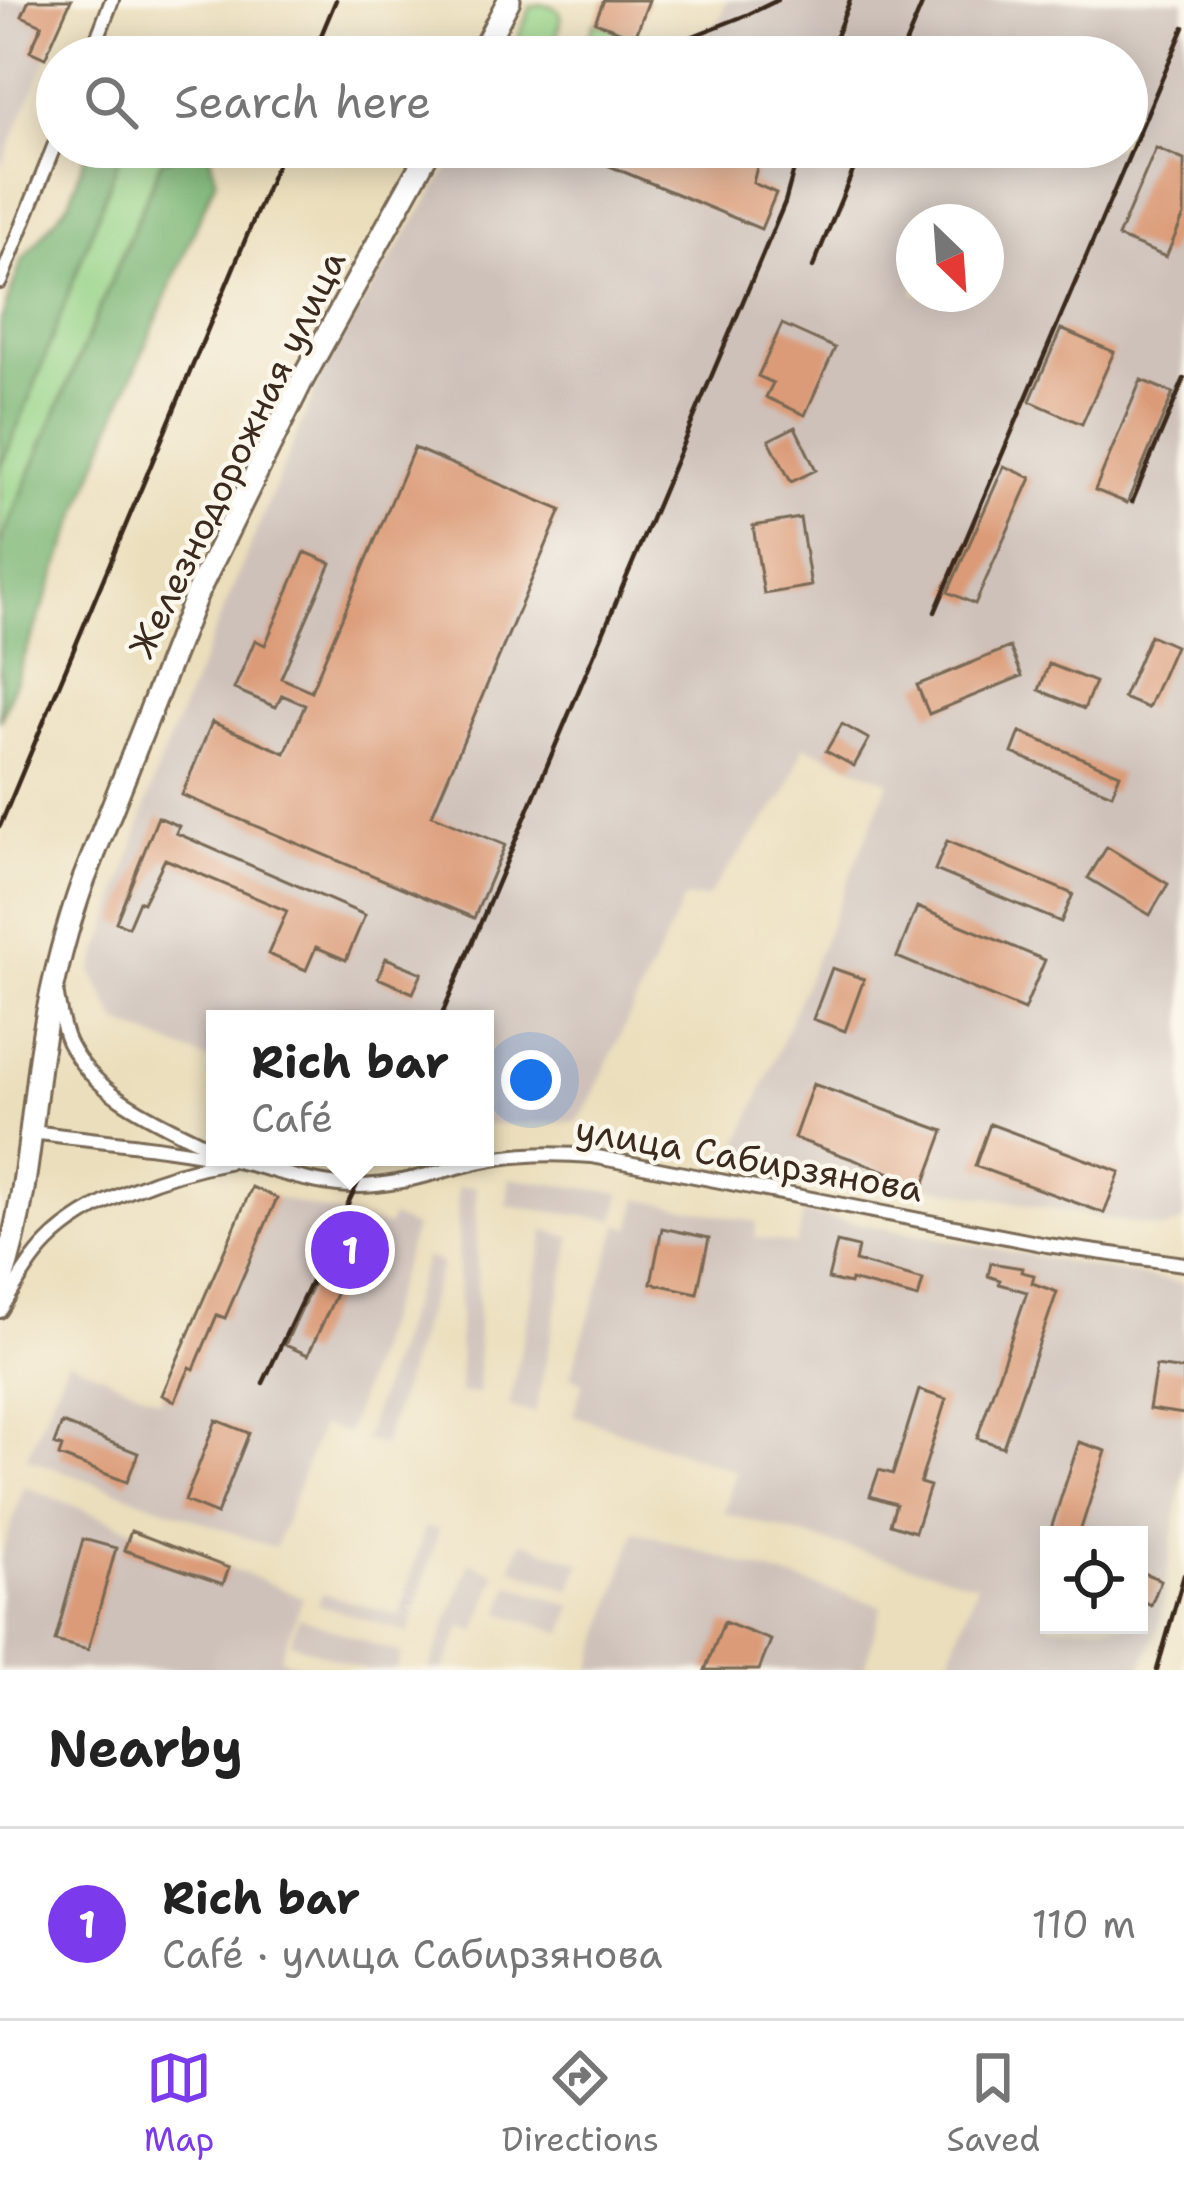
<!DOCTYPE html>
<html lang="en">
<head>
<meta charset="utf-8">
<style>
	body { margin:0; font-family:"Shantell Sans",sans-serif; background:#f6f6f6; color:#222 }
	.controls { position:absolute; right:36px; bottom:36px; display:grid; overflow:hidden; border-radius:0px; box-shadow:0 6px 30px #0003 }
	.controls button { width:108px; height:108px; display:grid; place-items:center; padding:0; border:0; border-bottom:3px solid #e0e0e0; background:#fff; color:#222; font:60px sans-serif }
	.compass { position:absolute; left:896px; top:204px; width:108px; height:108px; border-radius:50%; background:#fff; box-shadow:0 6px 30px #0003; rotate:155deg }
	.you { position:absolute; left:531px; top:1080px; width:42px; height:42px; margin:-30px; border:9px solid #fff; border-radius:50%; background:#1a73e8; box-shadow:0 0 0 18px #1a73e833 }
	.badge { display:grid; place-items:center; width:78px; height:78px; border-radius:50%; background:#7c3aed; color:#fff; font-size:39px; font-weight:700 }
	.pin { position:absolute; translate:-50% -50%; border:6px solid #fff; box-shadow:0 3px 12px #0006 }
	.popup { position:absolute; left:206px; top:1010px; width:288px; height:156px; box-sizing:border-box; display:grid; place-content:center; border-radius:0px; background:#fff; filter:drop-shadow(0 3px 9px #0005); font-size:39px; white-space:nowrap; color:#767676 }
	.popup b { font-size:45px; color:#222 }
	.popup::after { content:''; position:absolute; left:50%; top:100%; margin-left:-24px; border:24px solid transparent; border-top-color:#fff }
	.list { margin:0; padding:0; list-style:none }
	h2 { display:flex; justify-content:space-between; align-items:center; height:156px; margin:0; padding:0 48px; font-size:51px }
	h2 small { font-size:39px; font-weight:400; color:#767676 }
	.list li { display:grid; grid-template-columns:78px 1fr auto; gap:36px; align-items:center; box-sizing:border-box; height:192px; padding:0 48px; border-top:3px solid #e0e0e0 }
	.list b { display:block; font-size:45px; white-space:nowrap }
	.list p { margin:0; font-size:39px; white-space:nowrap; color:#767676 }
	.list em { font-size:39px; font-style:normal; color:#767676 }
	.icon { flex:none; width:66px; height:66px; fill:none; stroke:currentColor; stroke-width:2; stroke-linecap:round; stroke-linejoin:round }
	.map { position:relative; flex:none; width:1184px; height:1670px; overflow:hidden }
	.search { position:absolute; background:#fff; box-shadow:0 6px 30px #0003; left:36px; right:36px; top:36px; height:132px; display:flex; align-items:center; gap:30px; box-sizing:border-box; padding:0 42px; border-radius:66px; color:#767676; font-size:45px }
	.sheet { height:348px; background:#fff }
	nav { display:flex; justify-content:space-around; align-items:center; box-sizing:border-box; height:168px; border-top:3px solid #e0e0e0; background:#fff; font-size:33px; color:#767676 }
	nav a { display:grid; justify-items:center; gap:6px }
	nav .on { color:#7c3aed }
	.map>svg:first-child { display:block }
	.industrial { fill:#cec1ba; fill-rule:evenodd }
	.green { fill:#98d489; stroke:#6a7f54; stroke-width:3 }
	.forest { fill:#7ab675; stroke:#5a704a; stroke-width:3 }
	.building { fill:#db9b78 }
	.lines { fill:none; stroke-linecap:round; stroke-linejoin:round }
	.minor-casing { stroke:#796955; stroke-width:18 }
	.primary-casing { stroke:#796955; stroke-width:27 }
	.minor { stroke:#fff; stroke-width:12 }
	.primary { stroke:#fff; stroke-width:21 }
	.rail { stroke:#3b2a1e; stroke-width:4.5 }
	.labels { text-anchor:middle; dominant-baseline:central; stroke-width:9; stroke-linejoin:round; paint-order:stroke }
	.street-label { font-size:36px; fill:#3b2a1e; stroke:#fbf7ec }
</style>
</head>
<body>
<div class="map">
<svg width="1184" height="1670" viewBox="0 0 1184 1670">
	<rect width="100%" height="100%" fill="#fbf7ec"/>
	<filter id="ink" filterUnits="userSpaceOnUse"><feTurbulence type="fractalNoise" baseFrequency=".00833" numOctaves="2"/><feDisplacementMap in="SourceGraphic" scale="24" xChannelSelector="R" yChannelSelector="G"/><feConvolveMatrix kernelMatrix="1 2 1 2 8 2 1 2 1" color-interpolation-filters="sRGB"/></filter>
	<filter id="wash" filterUnits="userSpaceOnUse"><feTurbulence type="fractalNoise" baseFrequency=".004" numOctaves="4" result="noise"/><feDisplacementMap in="SourceGraphic" scale="48" xChannelSelector="R" yChannelSelector="G"/><feGaussianBlur stdDeviation="2.7" result="paint"/><feColorMatrix in="noise" values="0 0 0 0 0 0 0 0 0 0 0 0 0 0 0 0 0 1.4 0 .05"/><feComposite in="paint" operator="in"/></filter>
	<g filter="url(#wash)">
		<rect width="100%" height="100%" fill="#ebdebc"/>
		<path class="industrial" d="M0,0h71l-71,170z
			M727,0h457v1222l-21,7 -427,-77 153,-370 -85,-36 -18,47 -80,105 -22,1 -97,208 -10,15 -92,3v-106h-270v44l-98,-41 -25,-51 14,-36 52,-168 172,-412 132,-208h665v-90h-479l71,-35zM914,222h72v72h-72z
			M509,1178l112,15 -6,27 -108,-14z
			M476,1186l3,208h-19l-3,-207z
			M252,1187l25,11 111,28 3,-9 24,11 -68,206 -26,-9 -46,123 -249,-90 42,-98 92,40z
			M639,1199l118,23 -2,15 41,8 7,-32 381,71v182l-24,155 -19,49h-196l32,-86 -253,-71 12,-42 -163,-56 10,-33 -13,-6 49,-152 12,4zM1049,1535h90v90h-90z
			M545,1230l27,7 -37,176 -26,-6z
			M426,1257l16,6 -59,183 -19,-6z
			M24,1486l279,111 -23,61 34,12h-314v-110z
			M425,1527l14,3 -30,103 -92,-29 6,-11 76,22z
			M635,1531l247,75 -18,64h-273z
			M521,1541l60,22 -10,27 -60,-22z
			M470,1562l27,12 -21,58 -14,-6 -18,44h-15z
			M510,1585l63,21 -9,27 -63,-20z
			M299,1617l102,37 -5,16h-30l-76,-28z"/>
		<path class="green" d="M542,4c34,4 13,33 5,53h-29l-4,-10 17,-40z
			M595,22l40,15 -44,20h-11z
			M123,147h63l4,4 -29,10 -161,384v-76l34,-82z"/>
		<path class="forest" d="M88,147h35l-89,240 -34,82v-146l22,-62 48,-60z
			M190,151l20,5 6,23 -102,241 -114,301v-176l162,-384z"/>
		<g id="blocks">
			<path class="building" d="M29,0h42l-26,58 -15,-7 12,-26 -20,-9z
				M604,0h45l-14,37 -40,-15z
				M564,147h102l23,10 2,-10h71l-9,36 23,10 -15,36z
				M1156,148l28,12v55l-18,42 -48,-20z
				M782,324l53,24 -30,67 -39,-18 7,-14 -15,-7z
				M1061,329l53,23 -32,72 -52,-23z
				M1141,380l32,13 -46,110 -32,-13z
				M795,427l21,43 -25,12 -22,-42z
				M414,448l147,62 -129,305 73,30 -31,73 -292,-123 30,-73 73,31 20,-48 -23,-10 -6,12 -42,-18 21,-49 10,5 40,-93 26,11 -50,115 30,13z
				M1004,466l27,12 -56,126 -27,-12z
				M800,518l11,68 -47,8 -11,-68z
				M1150,635l25,11 -27,62 -25,-10z
				M1010,647l12,29 -93,38 -12,-29z
				M1049,664l46,18 -11,27 -45,-19z
				M842,724l27,15 -15,27 -28,-15z
				M1020,732l100,42 -8,20 -100,-41z
				M158,817l21,9 -3,7 189,82 -19,45 -30,-13 -10,23 -38,-16 19,-43 -122,-52 -22,44 -4,-2 -11,26 -12,-5z
				M947,841l126,53 -12,28 -126,-52z
				M1107,847l61,37 -18,31 -62,-37z
				M917,907l128,53 -21,50 -127,-53z
				M386,958l36,15 -9,20 -35,-15z
				M832,968l32,11 -19,52 -32,-12z
				M813,1084l131,47 -20,54 -130,-47z
				M990,1124l130,48 -16,41 -129,-47z
				M252,1187l25,11 -52,120 -8,-3 -23,54 -4,-2 -15,34 -13,-6z
				M662,1228l47,10 -12,55 -46,-10z
				M340,1231l30,10 -10,29 -11,-4 -41,89 -23,-10 37,-81 6,3z
				M837,1242l21,5 -3,14 68,19 -5,18 -67,-18 -1,4 -22,-5z
				M991,1263l31,5 -1,4 13,3 -2,8 25,9 -54,155 -26,-9 50,-146 -28,-8 1,-4 -12,-4z
				M1156,1366l28,4v44l-35,-5z
				M919,1390l27,9 -26,84 10,3 -15,46 -25,-8 6,-20 -26,-8 9,-26 14,4z
				M216,1420l33,13 -32,81 -32,-13z
				M62,1423l76,30 -11,29 -68,-26 3,-9 -8,-3z
				M1079,1442l27,9 -27,84h-30z
				M131,1531l98,37 -6,16 -99,-34z
				M83,1539l33,9 -28,102 -33,-9z
				M1139,1571l22,9 -10,25 -12,-5z
				M724,1622l47,18 -12,30h-54z"/>
		</g>
	</g>
	<g filter="url(#ink)">
		<use href="#blocks" fill-opacity="0" stroke="#796955" stroke-width="3"/>
		<g class="lines">
			<defs>
				<path id="minor" d="M90,57l22,-57
					M0,282l57,-143
					M57,996c3,16 5,33 12,47 28,56 94,80 146,107
					M32,1132c67,9 135,14 200,28 42,9 81,26 125,26 43,0 84,-16 126,-25 36,-8 73,-8 109,-5l455,89 137,19
					M0,1311c15,-24 28,-49 48,-69 41,-42 123,-70 179,-80"/>
				<path id="primary" d="M479,57l30,-57
					M0,1285c25,-74 30,-150 40,-227 9,-62 23,-121 44,-179l113,-286 103,-209 131,-237"/>
			</defs>
			<use href="#minor" class="minor-casing"/>
			<use href="#primary" class="primary-casing"/>
			<use href="#minor" class="minor"/>
			<use href="#primary" class="primary"/>
			<path class="rail" d="M312,57l24,-57
				M640,57l109,-43 29,-14
				M828,57l22,-57
				M900,57l24,-57
				M813,267l50,-120
				M1132,502l52,-123
				M935,612l249,-585
				M0,826l284,-679
				M440,1019l345,-817 15,-55
				M263,1383l107,-226
				M1157,1670l27,-95"/>
		</g>
	</g>
	<g class="labels">
		<g class="street-label">
			<text transform="translate(237 454) rotate(-64)">Железнодорожная улица</text>
			<text transform="translate(749 1159) rotate(10)">улица Сабирзянова</text>
		</g>
	</g>
</svg>
<div class="controls">
<button><svg class="icon" aria-label="locate" viewBox="0 0 24 24"><circle cx="12" cy="12" r="6"/><path d="M12 2v4M12 18v4M2 12h4M18 12h4"/></svg></button>
</div>
<svg class="compass" viewBox="-18 -18 36 36"><path d="M0-13l5 13h-10z" fill="#e53935"/><path d="M0 13l5-13h-10z" fill="#767676"/></svg>
<div class="you"></div>
<div class="pin badge" style="left:350px;top:1250px">1</div>
<div class="popup"><b>Rich bar</b>Café</div>
<div class="search"><svg class="icon" aria-label="search" viewBox="0 0 24 24"><circle cx="10" cy="10" r="6"/><path d="M15 15l6 6"/></svg>Search here</div>
</div>
<section class="sheet">
<h2>Nearby<small></small></h2>
<ul class="list">
<li><span class="badge">1</span><div><b>Rich bar</b><p>Café · улица Сабирзянова</p></div><em>110 m</em></li>
</ul>
</section>
<nav>
<a class="on"><svg class="icon" aria-label="map" viewBox="0 0 24 24"><path d="M3 6l6-2 6 2 6-2v14l-6 2-6-2-6 2zM9 4v14M15 6v14"/></svg>Map</a>
<a><svg class="icon" aria-label="directions" viewBox="0 0 24 24"><path d="M12 3l9 9-9 9-9-9zM9 14v-3h6M13 9l2 2-2 2"/></svg>Directions</a>
<a><svg class="icon" aria-label="saved" viewBox="0 0 24 24"><path d="M7 4h10v16l-5-4-5 4z"/></svg>Saved</a>
</nav>
</body>
</html>
